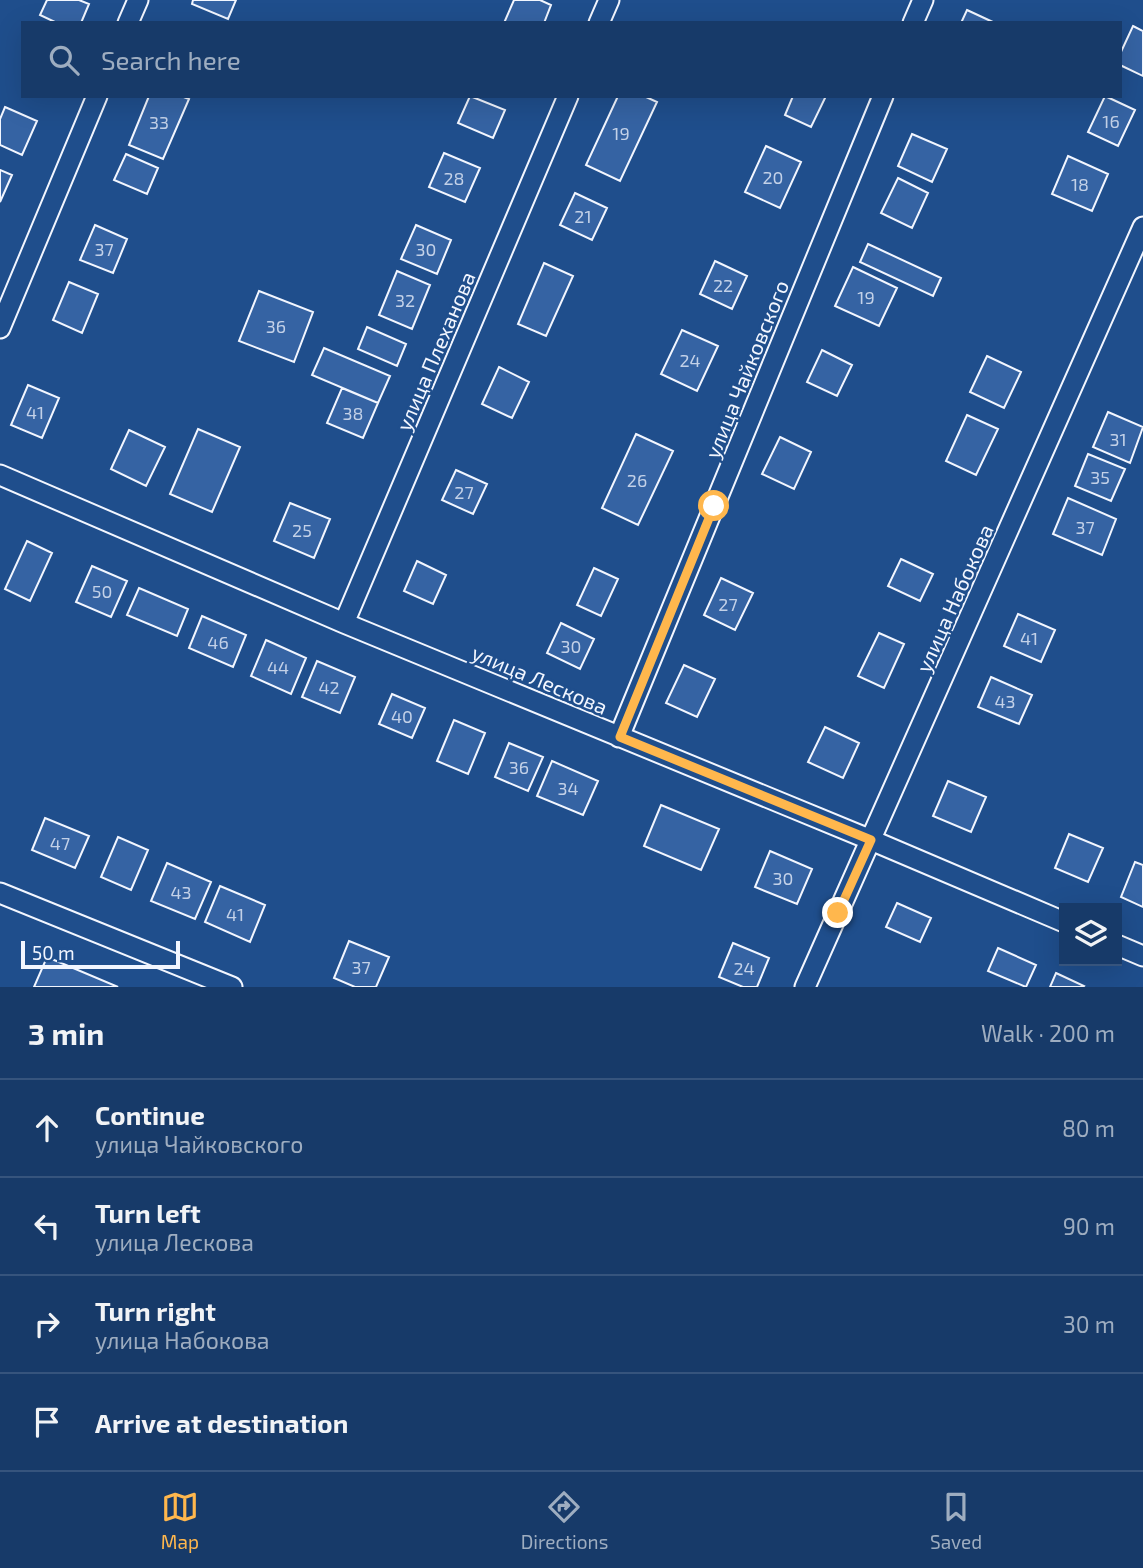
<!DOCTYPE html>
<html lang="en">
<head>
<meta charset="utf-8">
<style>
	body { margin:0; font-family:"Exo 2",sans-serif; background:#244571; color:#f1f3f6 }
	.controls { position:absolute; right:21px; bottom:21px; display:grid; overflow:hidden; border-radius:0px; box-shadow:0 7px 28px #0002 }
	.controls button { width:63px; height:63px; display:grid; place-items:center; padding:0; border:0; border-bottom:2px solid #36547d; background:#173a69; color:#f1f3f6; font:35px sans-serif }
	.scale { position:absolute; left:21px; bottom:18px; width:159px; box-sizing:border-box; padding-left:7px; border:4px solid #f2f6ff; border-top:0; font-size:19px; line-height:24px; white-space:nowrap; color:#f2f6ff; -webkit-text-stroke:5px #1f4e8c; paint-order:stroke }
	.stop { position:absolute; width:21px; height:21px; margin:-16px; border:5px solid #ffb74d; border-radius:50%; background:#fff }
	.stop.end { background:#ffb74d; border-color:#fff; box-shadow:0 2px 7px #0008 }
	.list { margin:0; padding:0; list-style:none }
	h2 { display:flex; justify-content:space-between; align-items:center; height:91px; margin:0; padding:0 28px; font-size:30px }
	h2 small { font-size:23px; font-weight:400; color:#9eadc0 }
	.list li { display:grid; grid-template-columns:46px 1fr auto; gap:21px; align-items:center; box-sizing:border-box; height:98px; padding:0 28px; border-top:2px solid #36547d }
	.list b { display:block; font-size:26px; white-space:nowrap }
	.list p { margin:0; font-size:23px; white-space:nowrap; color:#9eadc0 }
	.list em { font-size:23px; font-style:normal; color:#9eadc0 }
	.icon { flex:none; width:38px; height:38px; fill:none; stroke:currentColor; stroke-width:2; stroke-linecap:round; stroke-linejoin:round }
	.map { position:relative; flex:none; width:1143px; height:987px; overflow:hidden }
	.search { position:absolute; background:#173a69; box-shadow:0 7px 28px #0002; left:21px; right:21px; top:21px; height:77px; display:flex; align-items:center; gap:18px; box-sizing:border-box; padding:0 24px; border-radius:0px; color:#9eadc0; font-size:26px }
	.sheet { height:483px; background:#173a69 }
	nav { display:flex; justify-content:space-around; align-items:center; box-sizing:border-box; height:98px; border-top:2px solid #36547d; background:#173a69; font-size:19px; color:#9eadc0 }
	nav a { display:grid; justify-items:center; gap:4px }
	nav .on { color:#ffb74d }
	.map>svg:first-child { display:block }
	.building { fill:#3563a3; stroke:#f2f6ff; stroke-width:2 }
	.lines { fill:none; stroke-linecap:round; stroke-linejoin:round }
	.minor-casing { stroke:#f2f6ff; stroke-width:23 }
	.minor { stroke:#1f4e8c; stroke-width:19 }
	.route { stroke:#ffb74d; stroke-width:9 }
	.labels { text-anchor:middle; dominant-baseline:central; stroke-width:5; stroke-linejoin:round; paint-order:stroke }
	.number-label { font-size:18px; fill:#c3d1e8 }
	.street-label { font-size:21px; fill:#f2f6ff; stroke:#1f4e8c }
</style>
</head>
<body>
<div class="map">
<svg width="1143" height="987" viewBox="0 0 1143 987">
	<rect width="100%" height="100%" fill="#1f4e8c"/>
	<path class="building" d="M47,0h32l10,4 -8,19h-24l-17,-8z
		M193,0h43l-8,19 -36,-15z
		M514,0h26l11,5 -7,18h-40z
		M967,10l28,13h-34z
		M1133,26l10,5v45l-23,-11v-11z
		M149,96h32l8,3 -26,60 -34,-14z
		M470,96l35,14 -12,28 -35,-15z
		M618,96h26l13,6 -37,79 -34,-16z
		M793,96h33l-15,31 -26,-12z
		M1105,96l30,14 -17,36 -30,-14z
		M5,107l32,14 -15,34 -22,-10v-26z
		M912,134l35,15 -15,33 -34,-16z
		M766,146l35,16 -21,46 -35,-16z
		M444,153l36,15 -15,34 -36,-15z
		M126,154l32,14 -11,26 -33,-14z
		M1068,156l40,18 -16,37 -40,-17z
		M0,170l12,5 -12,27z
		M898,178l30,15 -16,35 -31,-15z
		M575,193l32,15 -15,32 -32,-15z
		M95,225l32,14 -14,34 -33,-13z
		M416,225l35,15 -14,34 -36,-15z
		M868,244l73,34 -8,18 -73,-34z
		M715,261l32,15 -15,33 -32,-15z
		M544,263l29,13 -27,60 -28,-12z
		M853,267l44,21 -18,38 -44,-20z
		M397,271l33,14 -18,44 -33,-14z
		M69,282l29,12 -16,39 -29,-13z
		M259,291l54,21 -19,50 -55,-21z
		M367,327l39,17 -9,22 -39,-17z
		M682,330l36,16 -21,45 -36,-17z
		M324,348l66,28 -12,27 -66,-28z
		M822,350l30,15 -15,31 -30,-14z
		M987,356l34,16 -17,36 -34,-16z
		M499,367l30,15 -17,36 -30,-14z
		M28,385l31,13 -17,40 -31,-13z
		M342,388l36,15 -15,35 -36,-15z
		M1108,412l35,15 -13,36 -37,-16z
		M967,415l31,14 -22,46 -30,-14z
		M198,429l42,18 -28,65 -42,-18z
		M129,430l36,17 -19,39 -35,-17z
		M636,434l37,17 -35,74 -36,-17z
		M780,437l31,15 -17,37 -32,-15z
		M1088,454l37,15 -14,32 -36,-15z
		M456,470l31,14 -14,30 -31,-14z
		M1068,498l48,21 -14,36 -49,-21z
		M290,503l40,16 -16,39 -40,-17z
		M27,541l25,12 -22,48 -25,-12z
		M901,559l32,15 -13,27 -32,-15z
		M417,561l29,14 -13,29 -29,-13z
		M92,566l35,15 -16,36 -35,-15z
		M594,568l24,11 -17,37 -24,-11z
		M721,578l32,15 -18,37 -31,-15z
		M139,588l49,21 -11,27 -50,-21z
		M1018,614l37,16 -14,32 -37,-16z
		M202,616l44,19 -13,32 -44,-19z
		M561,623l33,16 -14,30 -33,-16z
		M879,633l25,11 -20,44 -26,-12z
		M266,640l40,18 -15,36 -40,-18z
		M317,661l38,16 -15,36 -38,-16z
		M684,665l31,14 -18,38 -31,-14z
		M991,677l41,18 -13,29 -41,-17z
		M392,694l33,14 -13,30 -33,-14z
		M454,720l31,13 -17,41 -31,-13z
		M825,727l34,16 -16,35 -35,-16z
		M509,743l34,14 -15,34 -33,-14z
		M552,761l46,20 -15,34 -46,-19z
		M948,781l38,16 -15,35 -38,-16z
		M661,805l58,24 -18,41 -57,-24z
		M45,818l44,18 -14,32 -43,-18z
		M1069,834l34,14 -15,34 -33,-14z
		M118,837l30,13 -17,40 -30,-13z
		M770,851l42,18 -15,35 -42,-17z
		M1135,862l8,3v42l-22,-10z
		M167,863l44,19 -16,37 -44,-18z
		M220,886l45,19 -15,37 -45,-20z
		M897,903l34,15 -11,24 -34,-15z
		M349,941l40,16 -13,30h-21l-21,-9z
		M733,943l36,15 -12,29h-14l-24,-10z
		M998,948l38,17 -10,22 -38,-16z
		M47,957l71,30h-84z
		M1056,973l28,13 -1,1h-33z"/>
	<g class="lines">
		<defs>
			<path id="minor" d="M128,23l10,-23
				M599,23l10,-23
				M913,23l10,-23
				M0,328l97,-232
				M0,475l344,148 527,217 193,82
				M344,623l224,-527
				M619,737l264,-641
				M0,893l232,94
				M1117,945l26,11
				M805,987l338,-760"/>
		</defs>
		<use href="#minor" class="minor-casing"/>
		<use href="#minor" class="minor"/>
	</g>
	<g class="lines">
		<path class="route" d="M714,506l-94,231 251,103 -33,73"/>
	</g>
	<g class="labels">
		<g class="number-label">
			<text x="1111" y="121">16</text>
			<text x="159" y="122">33</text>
			<text x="621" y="133">19</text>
			<text x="773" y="177">20</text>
			<text x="454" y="178">28</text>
			<text x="1080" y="184">18</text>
			<text x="583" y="216">21</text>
			<text x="104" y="249">37</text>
			<text x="426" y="249">30</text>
			<text x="723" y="285">22</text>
			<text x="866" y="297">19</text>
			<text x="405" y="300">32</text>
			<text x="276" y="326">36</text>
			<text x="690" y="360">24</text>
			<text x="35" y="412">41</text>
			<text x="353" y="413">38</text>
			<text x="1118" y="439">31</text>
			<text x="1100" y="477">35</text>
			<text x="637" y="480">26</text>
			<text x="464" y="492">27</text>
			<text x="1085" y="527">37</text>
			<text x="302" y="530">25</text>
			<text x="102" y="591">50</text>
			<text x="728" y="604">27</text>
			<text x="1029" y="638">41</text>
			<text x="218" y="642">46</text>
			<text x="571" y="646">30</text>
			<text x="278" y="667">44</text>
			<text x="329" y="687">42</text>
			<text x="1005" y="701">43</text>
			<text x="402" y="716">40</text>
			<text x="519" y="767">36</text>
			<text x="568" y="788">34</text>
			<text x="60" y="843">47</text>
			<text x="783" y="878">30</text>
			<text x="181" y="892">43</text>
			<text x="235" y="914">41</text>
			<text x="361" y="967">37</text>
			<text x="744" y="968">24</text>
		</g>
		<g class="street-label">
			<text transform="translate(435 351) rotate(-67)">улица Плеханова</text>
			<text transform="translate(746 369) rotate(-68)">улица Чайковского</text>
			<text transform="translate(954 598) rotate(-66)">улица Набокова</text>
			<text transform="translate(540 679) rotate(23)">улица Лескова</text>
		</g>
	</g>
</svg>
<div class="controls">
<button><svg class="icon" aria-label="layers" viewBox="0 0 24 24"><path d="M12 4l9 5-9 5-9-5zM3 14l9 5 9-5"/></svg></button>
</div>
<div class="scale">50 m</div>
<div class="stop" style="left:714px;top:506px"></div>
<div class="stop end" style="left:838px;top:913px"></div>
<div class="search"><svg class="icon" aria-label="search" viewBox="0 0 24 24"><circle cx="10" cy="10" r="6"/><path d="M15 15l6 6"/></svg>Search here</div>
</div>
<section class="sheet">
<h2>3 min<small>Walk · 200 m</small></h2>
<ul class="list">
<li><svg class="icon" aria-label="ahead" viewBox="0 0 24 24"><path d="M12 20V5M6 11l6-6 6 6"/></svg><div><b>Continue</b><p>улица Чайковского</p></div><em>80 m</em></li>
<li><svg class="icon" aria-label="left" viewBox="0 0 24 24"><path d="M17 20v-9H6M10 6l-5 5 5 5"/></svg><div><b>Turn left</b><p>улица Лескова</p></div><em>90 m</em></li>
<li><svg class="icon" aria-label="right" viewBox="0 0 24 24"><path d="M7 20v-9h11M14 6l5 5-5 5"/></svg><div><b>Turn right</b><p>улица Набокова</p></div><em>30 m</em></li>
<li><svg class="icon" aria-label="arrive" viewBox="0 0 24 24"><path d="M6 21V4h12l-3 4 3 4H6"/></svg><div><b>Arrive at destination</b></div></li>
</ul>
</section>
<nav>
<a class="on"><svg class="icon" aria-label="map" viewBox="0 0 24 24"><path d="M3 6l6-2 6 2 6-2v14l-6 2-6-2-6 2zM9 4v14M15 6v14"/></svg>Map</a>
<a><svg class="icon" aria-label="directions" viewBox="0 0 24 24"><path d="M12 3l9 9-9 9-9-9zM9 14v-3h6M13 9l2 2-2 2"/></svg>Directions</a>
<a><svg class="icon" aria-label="saved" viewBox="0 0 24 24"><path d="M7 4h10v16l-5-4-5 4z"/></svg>Saved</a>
</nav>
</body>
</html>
